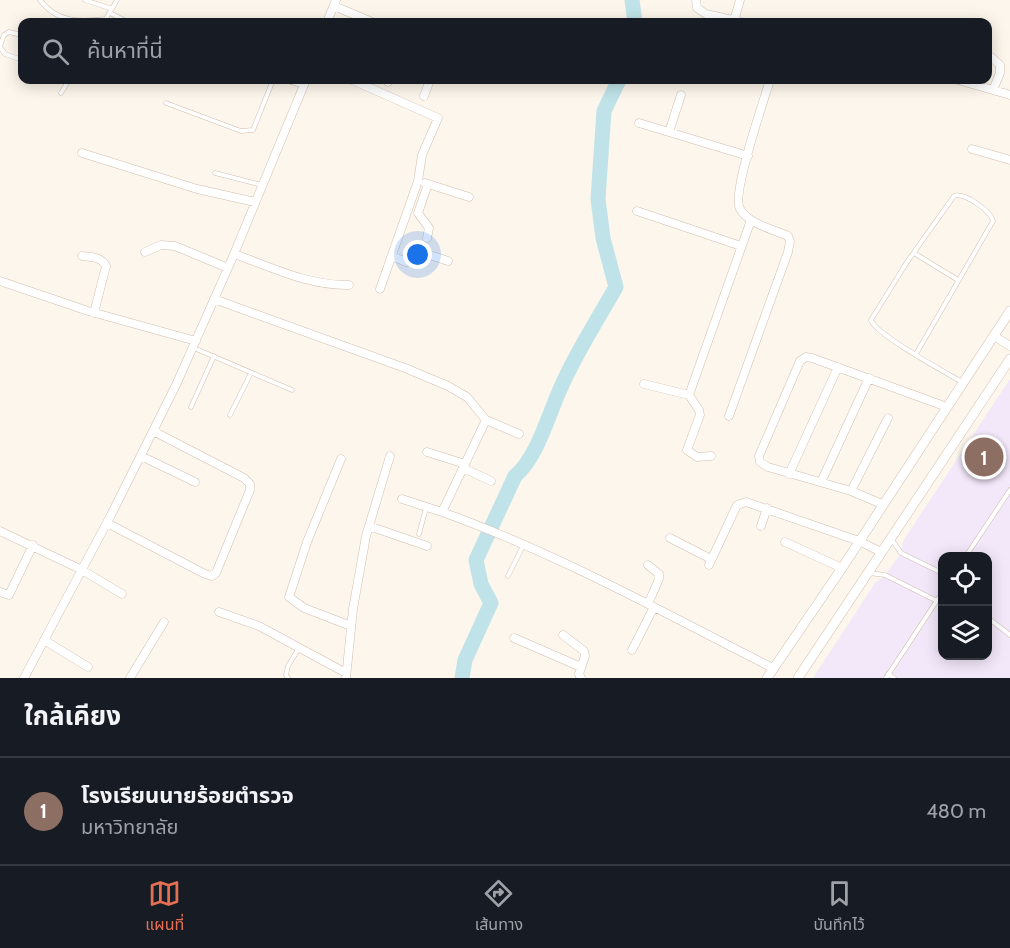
<!DOCTYPE html>
<html lang="th">
<head>
<meta charset="utf-8">
<style>
	body { margin:0; font-family:Cabin,"Noto Sans Thai",sans-serif; background:#20242c; color:#f1f3f6 }
	.controls { position:absolute; right:18px; bottom:18px; display:grid; overflow:hidden; border-radius:12px; box-shadow:0 3px 15px #0003 }
	.controls button { width:54px; height:54px; display:grid; place-items:center; padding:0; border:0; border-bottom:2px solid #363941; background:#171b24; color:#f1f3f6; font:30px sans-serif }
	.you { position:absolute; left:418px; top:255px; width:21px; height:21px; margin:-15px; border:4px solid #fff; border-radius:50%; background:#1a73e8; box-shadow:0 0 0 9px #1a73e833 }
	.badge { display:grid; place-items:center; width:39px; height:39px; border-radius:50%; background:#e76f51; color:#fff; font-size:20px; font-weight:700 }
	.pin { position:absolute; translate:-50% -50%; border:3px solid #fff; box-shadow:0 2px 6px #0006 }
	.list { margin:0; padding:0; list-style:none }
	h2 { display:flex; justify-content:space-between; align-items:center; height:78px; margin:0; padding:0 24px; font-size:26px }
	h2 small { font-size:20px; font-weight:400; color:#9ea1a6 }
	.list li { display:grid; grid-template-columns:39px 1fr auto; gap:18px; align-items:center; box-sizing:border-box; height:108px; padding:0 24px; border-top:2px solid #363941 }
	.list b { display:block; font-size:22px; white-space:nowrap }
	.list p { margin:0; font-size:20px; white-space:nowrap; color:#9ea1a6 }
	.list em { font-size:20px; font-style:normal; color:#9ea1a6 }
	.icon { flex:none; width:33px; height:33px; fill:none; stroke:currentColor; stroke-width:2; stroke-linecap:round; stroke-linejoin:round }
	.map { position:relative; flex:none; width:1010px; height:678px; overflow:hidden }
	.search { position:absolute; background:#171b24; box-shadow:0 3px 15px #0003; left:18px; right:18px; top:18px; height:66px; display:flex; align-items:center; gap:15px; box-sizing:border-box; padding:0 21px; border-radius:12px; color:#9ea1a6; font-size:22px }
	.sheet { height:186px; background:#171b24 }
	nav { display:flex; justify-content:space-around; align-items:center; box-sizing:border-box; height:84px; border-top:2px solid #363941; background:#171b24; font-size:16px; color:#9ea1a6 }
	nav a { display:grid; justify-items:center; gap:3px }
	nav .on { color:#e76f51 }
	.map>svg:first-child { display:block }
	.education { fill:#f3e8fa; fill-rule:evenodd }
	.lines { fill:none; stroke-linecap:round; stroke-linejoin:round }
	.river { stroke:#bfe3e8; stroke-width:15 }
	.service-casing { stroke:#d1beb0; stroke-width:5 }
	.minor-casing { stroke:#d1beb0; stroke-width:9 }
	.tertiary-casing { stroke:#d1beb0; stroke-width:10 }
	.service { stroke:#fff; stroke-width:4 }
	.minor { stroke:#fff; stroke-width:8 }
	.tertiary { stroke:#fff; stroke-width:9 }
</style>
</head>
<body>
<div class="map">
<svg width="1010" height="678" viewBox="0 0 1010 678">
	<rect width="100%" height="100%" fill="#fdf6ec"/>
	<path class="education" d="M1010,379v299h-197l62,-95 10,-8 16,-22 2,-12zM942,556h46v100h-46z"/>
	<g class="lines">
		<path class="river" d="M632,0l3,22
			M462,678l3,-18 26,-57 -10,-19 -5,-24 39,-84c23,-19 34,-64 47,-91 15,-34 36,-66 54,-98l-13,-49 -5,-39 6,-88 15,-31"/>
		<defs>
			<path id="service" d="M40,0c17,23 41,22 66,19
				M85,0l27,9
				M110,13l18,9
				M104,22l13,-22
				M0,46l4,-11 5,-3 13,3
				M0,47l5,7 17,6
				M285,80l19,6
				M61,93l8,-13
				M166,103l75,28 12,-1 20,-50
				M215,173l47,12
				M914,253l44,27
				M194,348l98,42
				M916,354l77,-133c-2,-10 -29,-29 -39,-25l-47,66 -36,58c5,15 74,52 91,62
				M191,407l23,-51
				M230,415l21,-42
				M419,534l7,-26
				M892,540l9,13 41,20
				M966,556l44,-66
				M869,573l16,2 52,26
				M508,576l16,-32
				M988,618l22,17
				M888,674l6,4
				M288,678l-2,-3 2,-9 11,-18
				M886,678l56,-85"/>
			<path id="minor" d="M696,0l1,8 9,6 35,8
				M334,6l38,16
				M734,21l6,-21
				M327,22l9,-22
				M991,57l9,8v8l-7,17
				M352,80l86,38 -16,37 -4,26 -38,108
				M958,80l52,15
				M388,82l1,-2
				M424,96l6,-16
				M639,123l109,33
				M669,132l12,-37
				M972,149l38,11
				M82,153l115,36 58,13
				M425,183l44,14
				M637,211l104,35
				M427,238l2,-10 -11,-15 10,-29
				M145,252l16,-7 14,1 53,22
				M234,254c37,13 75,32 115,31
				M82,256c9,1 20,1 24,10l-12,47
				M392,256l14,6 12,-1c9,-10 19,-3 30,0
				M0,281l88,30 108,30
				M214,299l191,69 43,18 19,11 19,23 33,14
				M994,336l16,10
				M644,384l45,11
				M729,416l59,-164 2,-11 -2,-5c-16,-7 -39,-12 -48,-27 -9,-14 24,-109 30,-129
				M486,420l-44,92c115,41 222,101 331,156
				M427,452l38,12
				M141,456l54,26
				M711,456l-14,1 -10,-7 13,-35 -1,-5 -10,-15 62,-175
				M341,459l-34,83 -18,55 15,11 47,18
				M463,468l28,13
				M789,474l49,-107
				M821,482l48,-104
				M851,491l37,-73
				M402,499l40,13
				M882,504l-31,-13 -83,-24 -8,-5 -1,-6 41,-95 6,-4 6,1 135,49
				M107,523l98,51 7,2 4,-3 34,-83v-6l-6,-6 -91,-47
				M369,526l58,20
				M761,526l6,-18
				M0,531l82,39 40,24
				M670,538l41,21
				M785,542l57,26
				M709,565l28,-60 9,-3 113,39 22,11
				M0,592l9,3 24,-50
				M648,604l11,-25v-5l-11,-9
				M219,612l40,14 87,47
				M563,635l21,16 1,5 -6,18 2,4
				M514,638l67,29
				M44,640l44,27
				M632,650l22,-43
				M24,678l87,-163 65,-130 56,-126 74,-179
				M130,678l34,-56
				M346,678l7,-69 13,-73 24,-80"/>
			<path id="tertiary" d="M767,678l75,-110 168,-257
				M798,678l212,-319"/>
		</defs>
		<use href="#service" class="service-casing"/>
		<use href="#minor" class="minor-casing"/>
		<use href="#tertiary" class="tertiary-casing"/>
		<use href="#service" class="service"/>
		<use href="#minor" class="minor"/>
		<use href="#tertiary" class="tertiary"/>
	</g>
</svg>
<div class="controls">
<button><svg class="icon" aria-label="locate" viewBox="0 0 24 24"><circle cx="12" cy="12" r="6"/><path d="M12 2v4M12 18v4M2 12h4M18 12h4"/></svg></button>
<button><svg class="icon" aria-label="layers" viewBox="0 0 24 24"><path d="M12 4l9 5-9 5-9-5zM3 14l9 5 9-5"/></svg></button>
</div>
<div class="you"></div>
<div class="pin badge" style="left:984px;top:457px;background:#8d6e63">1</div>
<div class="search"><svg class="icon" aria-label="search" viewBox="0 0 24 24"><circle cx="10" cy="10" r="6"/><path d="M15 15l6 6"/></svg>ค้นหาที่นี่</div>
</div>
<section class="sheet">
<h2>ใกล้เคียง<small></small></h2>
<ul class="list">
<li><span class="badge" style="background:#8d6e63">1</span><div><b>โรงเรียนนายร้อยตำรวจ</b><p>มหาวิทยาลัย</p></div><em>480 m</em></li>
</ul>
</section>
<nav>
<a class="on"><svg class="icon" aria-label="map" viewBox="0 0 24 24"><path d="M3 6l6-2 6 2 6-2v14l-6 2-6-2-6 2zM9 4v14M15 6v14"/></svg>แผนที่</a>
<a><svg class="icon" aria-label="directions" viewBox="0 0 24 24"><path d="M12 3l9 9-9 9-9-9zM9 14v-3h6M13 9l2 2-2 2"/></svg>เส้นทาง</a>
<a><svg class="icon" aria-label="saved" viewBox="0 0 24 24"><path d="M7 4h10v16l-5-4-5 4z"/></svg>บันทึกไว้</a>
</nav>
</body>
</html>
